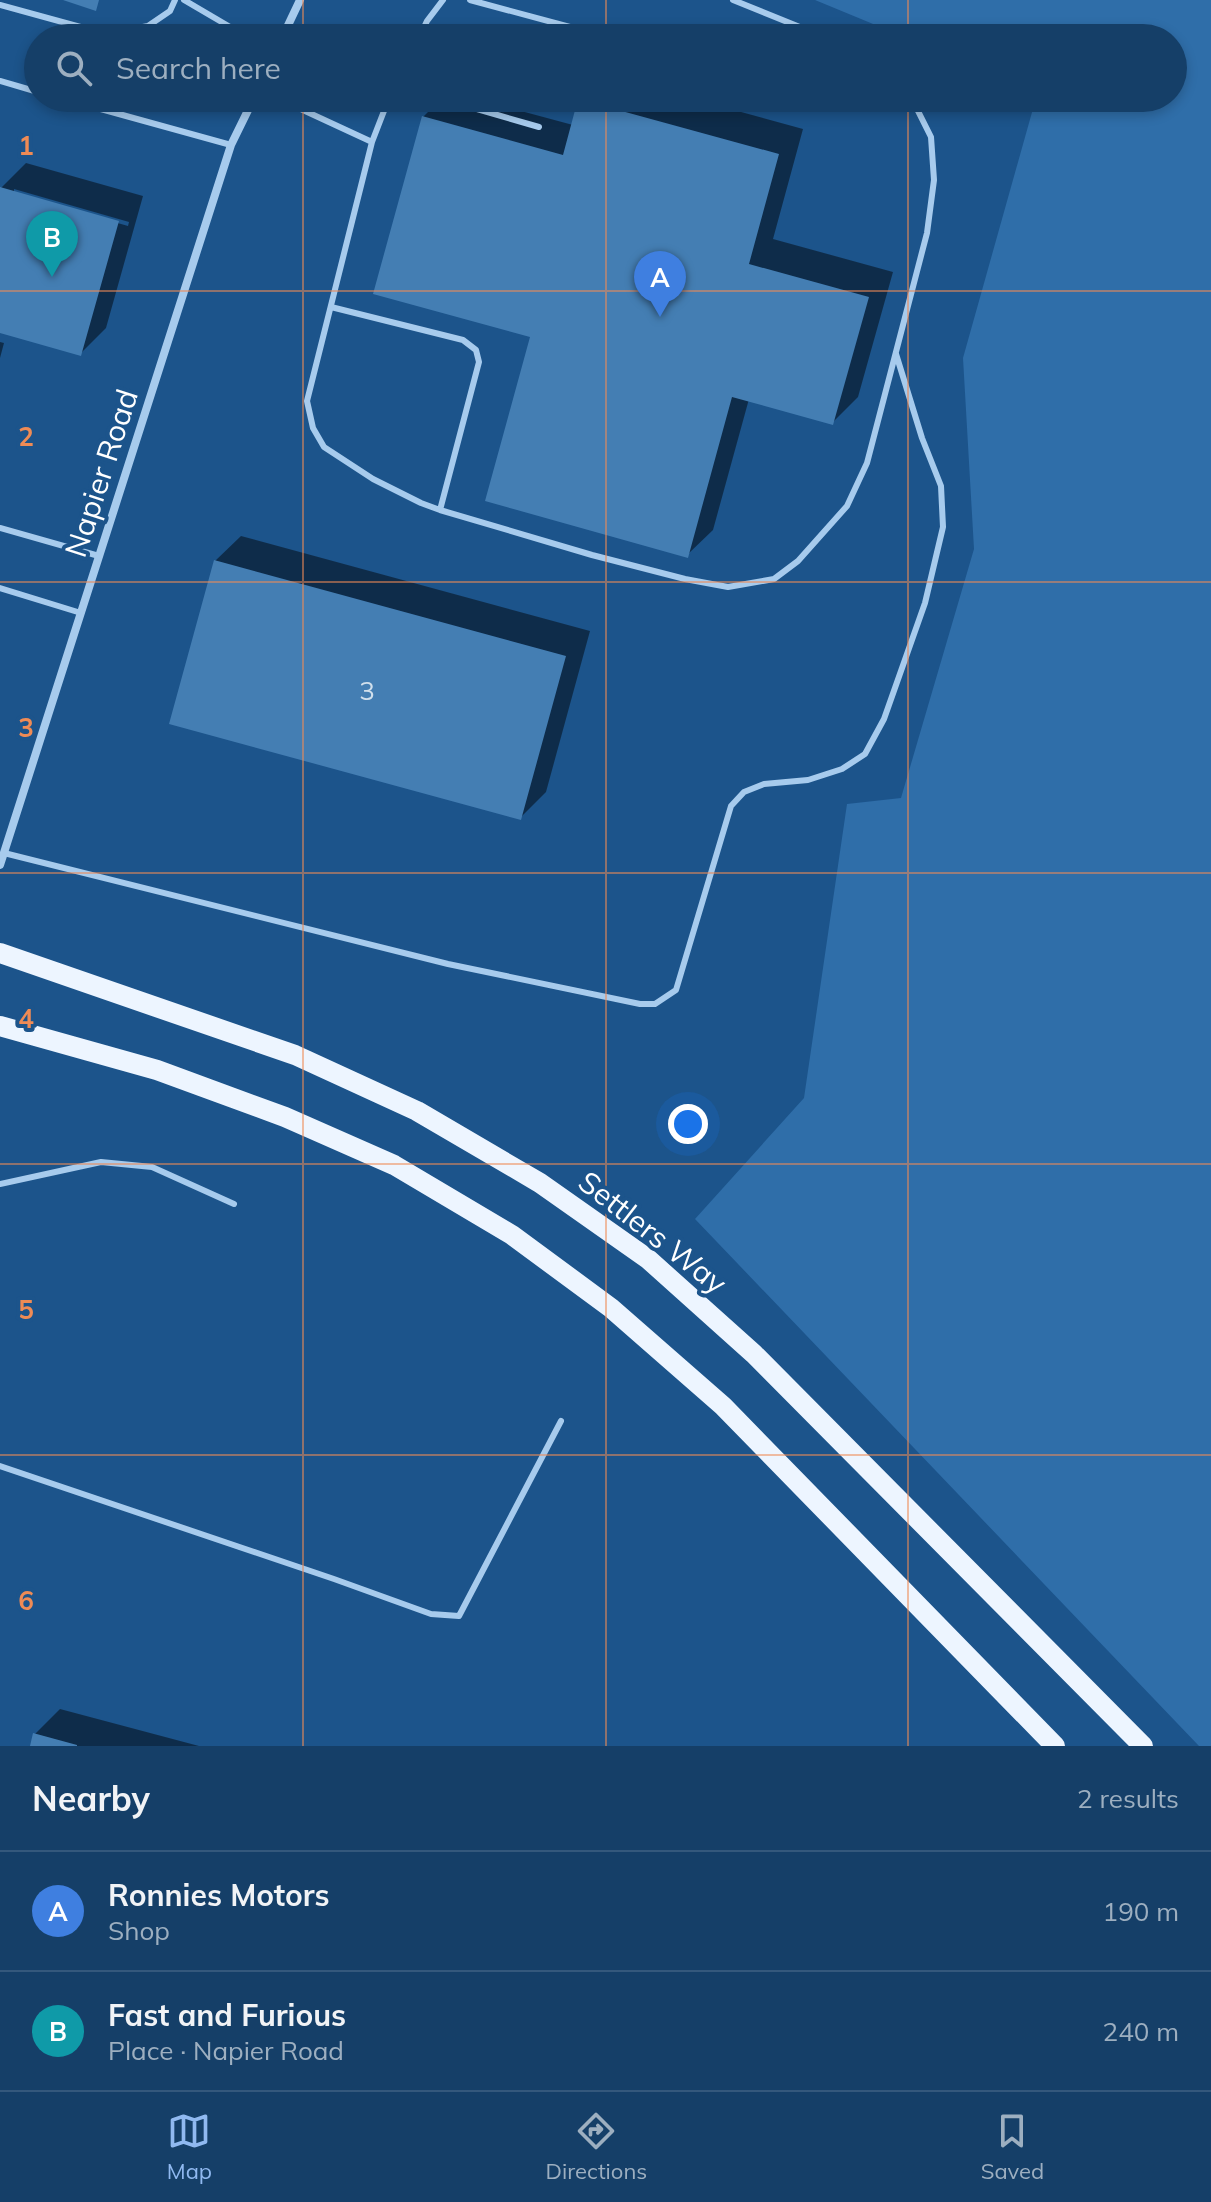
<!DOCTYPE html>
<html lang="en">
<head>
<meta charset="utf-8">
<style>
	body { margin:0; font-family:Mulish,sans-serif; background:#1e466e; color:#f1f3f6 }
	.you { position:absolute; left:688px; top:1124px; width:28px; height:28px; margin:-20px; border:6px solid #fff; border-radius:50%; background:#1a73e8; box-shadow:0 0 0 12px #1a73e833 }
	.badge { display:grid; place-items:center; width:52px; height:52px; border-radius:50%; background:#90b9f0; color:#fff; font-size:26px; font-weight:700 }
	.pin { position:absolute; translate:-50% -66px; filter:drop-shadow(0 2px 4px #0008) }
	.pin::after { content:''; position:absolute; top:42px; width:28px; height:24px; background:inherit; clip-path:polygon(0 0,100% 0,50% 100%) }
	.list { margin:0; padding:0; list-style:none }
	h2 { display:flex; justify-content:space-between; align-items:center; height:104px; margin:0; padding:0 32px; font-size:34px }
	h2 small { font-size:26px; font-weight:400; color:#9dafc0 }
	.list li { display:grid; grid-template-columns:52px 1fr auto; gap:24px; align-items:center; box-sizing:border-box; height:120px; padding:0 32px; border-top:2px solid #34587c }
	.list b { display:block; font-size:30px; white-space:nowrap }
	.list p { margin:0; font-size:26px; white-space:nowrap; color:#9dafc0 }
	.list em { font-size:26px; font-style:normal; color:#9dafc0 }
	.icon { flex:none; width:44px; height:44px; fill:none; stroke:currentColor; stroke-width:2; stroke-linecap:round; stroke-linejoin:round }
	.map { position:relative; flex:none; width:1211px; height:1746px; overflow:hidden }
	.search { position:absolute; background:#153f68; box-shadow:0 4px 12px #0003; left:24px; right:24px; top:24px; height:88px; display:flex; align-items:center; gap:20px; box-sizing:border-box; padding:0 28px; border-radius:44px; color:#9dafc0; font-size:30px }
	.sheet { height:344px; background:#153f68 }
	nav { display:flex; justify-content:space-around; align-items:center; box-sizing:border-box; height:112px; border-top:2px solid #34587c; background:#153f68; font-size:22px; color:#9dafc0 }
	nav a { display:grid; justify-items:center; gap:4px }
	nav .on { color:#90b9f0 }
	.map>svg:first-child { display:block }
	.green { fill:#2f6ea9 }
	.shadow { fill:#0007; fill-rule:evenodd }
	.building { fill:#447eb3 }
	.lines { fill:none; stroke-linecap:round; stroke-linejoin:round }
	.service { stroke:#a7cbed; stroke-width:6 }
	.minor { stroke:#a7cbed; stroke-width:8 }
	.primary { stroke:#edf5ff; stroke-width:20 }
	.grid { fill:none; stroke:#ef8b55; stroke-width:2; stroke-opacity:0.55 }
	.labels { text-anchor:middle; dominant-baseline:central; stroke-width:8; stroke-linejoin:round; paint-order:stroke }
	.number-label { font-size:26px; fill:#d0dfec }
	.street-label { font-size:30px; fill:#fff; stroke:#1c548b }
	.grid-label { font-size:26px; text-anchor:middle; font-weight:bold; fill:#ef8b55; stroke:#1c548b; stroke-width:8; stroke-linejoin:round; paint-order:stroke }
</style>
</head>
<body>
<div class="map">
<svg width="1211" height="1746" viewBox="0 0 1211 1746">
	<rect width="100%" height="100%" fill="#1c548b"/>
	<path class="green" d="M815,0h396v1746h-12l-504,-527 109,-121 43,-294 54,-6 73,-249 -11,-191 73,-260h137v-60h-266z"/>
	<path class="shadow" d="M442,98h31l100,27 9,-27h108l113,31 -30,110 120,33 -35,125 -25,25 -84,-23 -36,131 -26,25 -155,-219 -109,-219z
		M26,163l117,33 -37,132 -26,26 -80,-23v-142zM14,189l115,33 -1,4 -114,-33z
		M0,342l4,1 -4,15z
		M241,536l349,95 -44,161 -26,26 -305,-257z
		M60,1709l139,37h-167l3,-12z"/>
	<path class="building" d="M63,0h36l-3,11z
		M578,99l201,55 -30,110 120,33 -36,128 -101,-28 -44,161 -203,-57 45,-164 -157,-43 49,-178 141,39z
		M0,187l119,34 -38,135 -81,-23z
		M214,560l352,96 -45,164 -352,-96z
		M33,1733l44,12v1h-47z"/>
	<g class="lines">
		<path class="service" d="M184,0l58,34 4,4
			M470,0l141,38
			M733,0l94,38
			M0,5l106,29 42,-8 22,-15 5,-11
			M419,38l8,-17 16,-21
			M0,81l38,11
			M61,98l170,47
			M277,98l95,44
			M389,98l-17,44 -65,259 6,27 11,19 49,32 48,24 19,7 152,45 93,24 43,8 46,-8 24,-18 49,-55 20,-43 60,-230 7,-53 -3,-43 -18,-36 -4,-3
			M439,98l100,29
			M331,307l132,33 13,10 3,12 -39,148
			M0,528l99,28
			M0,588l81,25
			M4,853l444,111 192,40h15l21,-14 55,-184 13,-14 20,-8 44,-4 34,-11 23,-15 19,-35 41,-116 18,-76 -2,-41 -19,-48 -26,-84
			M0,1184l101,-22 51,5 82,37
			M0,1466l334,113 97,35 28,2 102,-195"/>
		<path class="minor" d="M282,38l18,-38
			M0,865l231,-720 23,-47"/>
		<path class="primary" d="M0,953l295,102 122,56 123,72 108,76 106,95 389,392
			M0,1026l157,44 128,47 109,48 118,70 99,73 112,98 332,340"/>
	</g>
	<path class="grid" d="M303,0v38M606,0v38M908,0v38M303,98v1648M606,98v1648M908,98v1648M0,291h1211M0,582h1211M0,873h1211M0,1164h1211M0,1455h1211"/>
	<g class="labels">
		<g class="number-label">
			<text x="367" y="690">3</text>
		</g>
		<g class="street-label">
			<text transform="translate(101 473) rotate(-72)">Napier Road</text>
			<text transform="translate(653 1232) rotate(38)">Settlers Way</text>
		</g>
	</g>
	<g class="grid-label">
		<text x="26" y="155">1</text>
		<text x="26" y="446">2</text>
		<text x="26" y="737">3</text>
		<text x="26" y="1028">4</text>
		<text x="26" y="1319">5</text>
		<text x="26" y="1610">6</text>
	</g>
</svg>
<div class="you"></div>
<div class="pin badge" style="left:660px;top:317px;background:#3f7fe0">A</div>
<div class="pin badge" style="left:52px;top:277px;background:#0f9aa8">B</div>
<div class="search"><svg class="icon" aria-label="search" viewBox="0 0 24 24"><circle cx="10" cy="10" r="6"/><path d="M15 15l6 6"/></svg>Search here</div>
</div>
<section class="sheet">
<h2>Nearby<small>2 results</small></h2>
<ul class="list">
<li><span class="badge" style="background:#3f7fe0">A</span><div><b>Ronnies Motors</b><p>Shop</p></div><em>190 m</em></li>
<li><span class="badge" style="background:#0f9aa8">B</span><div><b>Fast and Furious</b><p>Place · Napier Road</p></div><em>240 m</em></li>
</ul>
</section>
<nav>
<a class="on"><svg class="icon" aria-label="map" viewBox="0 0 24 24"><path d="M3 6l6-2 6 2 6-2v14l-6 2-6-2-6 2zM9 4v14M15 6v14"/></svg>Map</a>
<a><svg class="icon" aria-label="directions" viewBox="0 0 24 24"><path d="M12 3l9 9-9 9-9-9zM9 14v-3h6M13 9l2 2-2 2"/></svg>Directions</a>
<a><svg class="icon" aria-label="saved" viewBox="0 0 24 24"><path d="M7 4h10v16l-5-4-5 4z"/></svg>Saved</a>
</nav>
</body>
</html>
